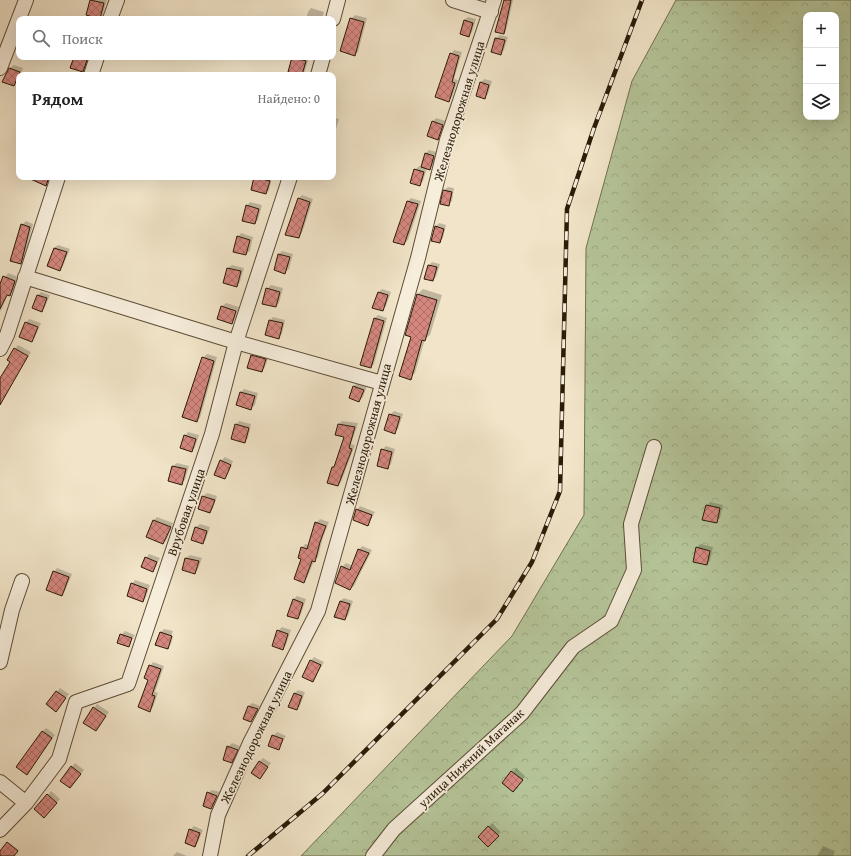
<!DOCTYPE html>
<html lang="ru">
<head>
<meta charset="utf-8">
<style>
	body { margin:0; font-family:"Gentium Book Plus",serif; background:#f2f2f2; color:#222 }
	.controls { position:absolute; right:12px; top:12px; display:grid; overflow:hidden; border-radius:8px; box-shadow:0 4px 16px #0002 }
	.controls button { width:36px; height:36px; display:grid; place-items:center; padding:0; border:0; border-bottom:1px solid #e0e0e0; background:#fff; color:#222; font:20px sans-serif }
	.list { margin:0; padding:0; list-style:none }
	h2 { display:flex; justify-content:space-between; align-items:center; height:52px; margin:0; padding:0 16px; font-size:17px }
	h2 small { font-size:13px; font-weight:400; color:#767676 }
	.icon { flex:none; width:22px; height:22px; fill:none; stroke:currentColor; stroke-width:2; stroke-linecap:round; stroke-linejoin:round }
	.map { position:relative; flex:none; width:851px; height:856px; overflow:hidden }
	.search { position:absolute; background:#fff; box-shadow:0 4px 16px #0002; left:16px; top:16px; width:320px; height:44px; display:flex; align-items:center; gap:10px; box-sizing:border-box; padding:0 14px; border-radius:8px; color:#767676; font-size:15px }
	.panel { position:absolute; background:#fff; box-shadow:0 4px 16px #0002; left:16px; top:72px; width:320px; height:108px; border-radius:8px }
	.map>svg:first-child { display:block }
	.forest { fill:url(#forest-crowns); stroke:#707050; fill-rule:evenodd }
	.shadow { fill:#0003 }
	.building { fill:url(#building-cross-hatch); stroke:#2b1b07 }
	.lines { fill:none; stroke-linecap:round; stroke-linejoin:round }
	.minor-casing { stroke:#5c4d37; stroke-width:16 }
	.minor { stroke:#f6eddb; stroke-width:14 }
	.rail-casing { stroke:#2b1b07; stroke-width:4.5 }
	.rail { stroke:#f6eddb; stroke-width:3; stroke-dasharray:9; stroke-linecap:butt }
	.labels { text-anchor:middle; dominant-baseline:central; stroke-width:3.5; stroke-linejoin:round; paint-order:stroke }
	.street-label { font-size:13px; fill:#2b1b07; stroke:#f6eddb }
</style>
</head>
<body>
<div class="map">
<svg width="851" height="856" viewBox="0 0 851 856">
	<defs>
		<pattern id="forest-crowns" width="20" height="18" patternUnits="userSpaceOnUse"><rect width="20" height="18" fill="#b5c599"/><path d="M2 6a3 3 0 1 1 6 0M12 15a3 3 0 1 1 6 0" fill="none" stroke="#9ca982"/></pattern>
		<pattern id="building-cross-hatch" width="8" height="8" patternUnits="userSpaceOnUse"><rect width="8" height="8" fill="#d5877f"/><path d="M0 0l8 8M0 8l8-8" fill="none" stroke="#ad6e66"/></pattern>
	</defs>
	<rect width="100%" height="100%" fill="#f1e4c8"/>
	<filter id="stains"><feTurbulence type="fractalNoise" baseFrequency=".005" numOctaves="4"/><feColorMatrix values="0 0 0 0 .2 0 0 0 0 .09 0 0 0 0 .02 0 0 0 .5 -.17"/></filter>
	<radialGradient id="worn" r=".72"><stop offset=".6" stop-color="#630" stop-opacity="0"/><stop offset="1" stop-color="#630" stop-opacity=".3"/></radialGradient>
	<path class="forest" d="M676,0h175v856h-550l211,-220 72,-121 2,-267 46,-167zM806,15h30v102h-30z"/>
	<path class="shadow" d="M91,0h16l-6,19h-9l1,-3 -5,-2z
		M503,0h10l-7,31 -2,2z
		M311,8l13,4 -2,7h-16l2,-7z
		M355,15l12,3 -9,34 -4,3 -3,-36z
		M468,17l8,2 -4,13 -4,4 -4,-16z
		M500,35l8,2 -4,13 -4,3 -4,-15z
		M454,50l8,2 -8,27 4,1 -6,17 -3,3 2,-46z
		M75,57h15l-4,10 -3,4z
		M309,57l-4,14 -3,4 -9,-17z
		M14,65l9,3 -5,14 -4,3 -4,-17z
		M484,79l8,2 -4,13 -4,4 -4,-15z
		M333,117l6,2 -6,20z
		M436,118l10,3 -5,14 -3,4 -5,-17z
		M429,150l8,2 -4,13 -3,3h-3l-4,13 -4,4 -4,-15 4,-4 3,1 4,-14z
		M41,177h10l-5,8z
		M255,177h17l-3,13 -3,3 -14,-3z
		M448,187l6,1 -2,13 -4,4 -4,-15z
		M302,195l11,4 -11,34 -4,4v-38z
		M411,198l10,3 -13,39 -4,4 4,-43z
		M250,202l12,3 -4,15 -3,3 -8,-17z
		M26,221l7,3 -9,35 -3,4 1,-38z
		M439,223l7,2 -3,13 -4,4 -4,-15z
		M241,233l12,4 -3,14 -4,3 -8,-17z
		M58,245l12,4 -7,17 -3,4 -12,-4 6,-18z
		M282,251l11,3 -4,15 -4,3 -6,-18z
		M432,262l8,2 -4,13 -3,3 -8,-2 4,-13z
		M232,265l12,3 -4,14 -3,4 -9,-18z
		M8,273l10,4 -5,14 -5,3 -8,18v-27z
		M271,285l12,3 -4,15 -3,3 -9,-17z
		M382,289l9,3 -5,14 -3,4 -9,-3 5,-15z
		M423,289l19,6 -12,40 -5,4 -10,34 -5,5 8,-84z
		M41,292l9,3 -5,12 -3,3 -4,-15z
		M226,303l13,4 -4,12 -4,4 -13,-5 4,-12z
		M378,315l9,3 -13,46 -3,3 4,-49z
		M273,317l12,3 -3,14 -4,4 -8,-18z
		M29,319l12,4 -6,14 -3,4 -6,-18z
		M18,345l13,7 -31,53v-25l12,-18 3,-13z
		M255,352l14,4 -4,11 -3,4 -10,-16z
		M207,354l10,3 -17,61 -4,3 7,-63z
		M357,383l10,3 -4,11 -4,4 -5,-15z
		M244,389l14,4 -3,12 -4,3 -10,-16z
		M394,411l9,3 -5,15 -4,3 -4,-17z
		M239,421l12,3 -3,14 -4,4 -8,-17z
		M342,421l16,2 -7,21 4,1 -14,37 -3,3 -5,-18 4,-3 8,-27 -6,-13z
		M188,432l11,3 -4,12 -3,4 -7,-15z
		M386,446l9,3 -4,15 -3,3 -6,-17z
		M225,457l8,4 -5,13 -4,4 -3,-17z
		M177,463l12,3 -4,14 -4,4 -8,-18z
		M207,493l10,3 -4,12 -3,4 -11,-4 4,-12z
		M710,502l13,3 -3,13 -4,4 -9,-16z
		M360,506l15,6 -7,13 -11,-15z
		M157,517l16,6 -6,16 -4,4 -16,-7 7,-16z
		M320,519l9,3 -6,15 -5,20 -4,4 -7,17 -3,4 -2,-34 3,-4 4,1 7,-22z
		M200,524l10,3 -4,12 -3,4 -11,-4 4,-12z
		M700,544l13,3 -3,14 -3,3 -10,-16z
		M362,546l10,4 -18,36 -4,3 -8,-22 4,-4 7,3 6,-16z
		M149,554l11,4 -7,13 -7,-13z
		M190,555l12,3 -4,11 -3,4 -12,-4 3,-11z
		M57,568l15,6 -7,17 -3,4 -8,-23z
		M135,580l15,5 -4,12 -3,4 -11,-17z
		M297,596l9,3 -5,15 -3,4 -5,-18z
		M344,598l9,3 -5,15 -3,3 -5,-18z
		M282,627l9,3 -5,15 -3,4 -5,-18z
		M164,629l9,2 -5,14h2l5,-13 -4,12 -4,4 -10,-4 4,-12z
		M125,631l10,4 -7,11 -7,-11z
		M314,657l10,5 -11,19 -2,-20z
		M153,662l11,4 -9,26 3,1 -5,14 -4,4 1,-45z
		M60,688l9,6 -13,17 1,-19z
		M298,690l7,2 -5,14 -3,3 -2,-16z
		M252,703l8,3 -9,15 -3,-14z
		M97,704l12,8 -13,18 -2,-22z
		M46,728l9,7 -25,35 12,-38z
		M277,732l9,4 -7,12 -6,-12z
		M232,743l8,3 -8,16 -4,-15z
		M263,758l8,5 -11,15 -1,-16z
		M75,763l9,7 -14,17 2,-20z
		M516,768l9,8 -9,11 -13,-5z
		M212,790l8,2 -9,16 -3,-15z
		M51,791l9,8 -13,14 1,-18z
		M492,823l9,9 -13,14 -9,-9z
		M194,826l9,4 -5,12 -3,3 -5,-15z
		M9,843l10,7 -5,6h-14v-3z
		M823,846l12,5 -2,5h-16z
		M177,852l10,4h-14z"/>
	<path class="building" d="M90,0l14,3 -4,16 -14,-4z
		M504,0h7l-7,34 -9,-2z
		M350,18l14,4 -9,34 -15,-5z
		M464,20l9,3 -4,14 -9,-3z
		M495,38l10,2 -4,15 -10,-3z
		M450,53l9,3 -7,26 3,1 -6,19 -14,-5z
		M74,57h14l-5,15 -13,-4z
		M292,57l14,4 -4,14 -14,-3z
		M9,68l11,4 -6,14 -12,-4z
		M480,82l9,3 -4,14 -9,-3z
		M432,121l11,4 -5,15 -11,-4z
		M425,153l9,3 -4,14 -9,-3z
		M414,169l10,3 -4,14 -10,-3z
		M26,177h23l-3,9z
		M254,177l16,4 -4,13 -15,-4z
		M443,190l9,2 -3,14 -9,-2z
		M298,198l12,4 -11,36 -14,-3z
		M407,201l11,3 -14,41 -11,-3z
		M246,205l13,4 -4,15 -13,-3z
		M21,224l9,3 -9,37 -11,-3z
		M435,226l9,3 -4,14 -9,-2z
		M237,236l13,4 -4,15 -13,-3z
		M54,248l13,4 -7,19 -13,-5z
		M278,254l12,3 -5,17 -11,-4z
		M428,265l9,2 -4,14 -9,-2z
		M227,268l14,3 -4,16 -14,-4z
		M3,276l12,5 -5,15 -3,-1 -7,14v-25z
		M266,288l14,4 -4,15 -14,-3z
		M378,292l10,3 -5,16 -11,-3z
		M417,294l20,6 -12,41 -3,-1 -11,40 -12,-4 12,-39 -6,-2z
		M37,295l10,3 -5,14 -10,-4z
		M221,306l15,5 -4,13 -15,-5z
		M374,318l10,3 -13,47 -11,-3z
		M269,320l14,3 -4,16 -14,-4z
		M25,322l13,5 -6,15 -13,-5z
		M14,348l14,8 -28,49v-27l10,-16 -3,-2z
		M251,355l15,4 -4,13 -15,-4z
		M202,357l12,4 -17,61 -15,-5z
		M353,386l11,4 -5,12 -10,-4z
		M240,392l15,4 -4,14 -15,-5z
		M389,414l11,3 -5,17 -11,-4z
		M235,424l14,4 -4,15 -14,-4z
		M338,424l17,3 -6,21 3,1 -14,37 -11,-3 5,-16h2l10,-30 -9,-2z
		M184,435l12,4 -4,13 -12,-4z
		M381,449l11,3 -4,17 -11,-3z
		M220,460l11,5 -6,14 -11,-4z
		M172,466l14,3 -4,16 -14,-4z
		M202,496l13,4 -5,13 -12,-4z
		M706,505l14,3 -3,15 -15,-3z
		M356,509l16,6 -4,11 -15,-6z
		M153,520l18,7 -8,17 -17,-7z
		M315,522l11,4 -6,16 -5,20 -3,-1 -8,22 -10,-4 7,-20 -3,-1 3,-11 6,2z
		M195,527l12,4 -4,13 -12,-4z
		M696,547l14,4 -3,14 -14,-3z
		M358,549l11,4 -19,37 -15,-7 6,-17 9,4z
		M145,557l12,5 -4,10 -12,-5z
		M185,558l14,3 -4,13 -13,-4z
		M53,571l16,6 -7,19 -16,-6z
		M131,583l16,6 -4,13 -16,-6z
		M293,599l10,4 -5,16 -11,-3z
		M340,601l10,3 -5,16 -11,-3z
		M277,630l11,4 -5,16 -11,-4z
		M160,632l12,4 -4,13 -13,-4z
		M120,634l12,4 -3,9 -12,-4z
		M310,660l11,5 -8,17 -11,-5z
		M149,665l12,4 -9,26 3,1 -5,16 -12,-5 10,-27 -4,-2z
		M56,691l10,7 -10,14 -10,-8z
		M294,693l8,3 -5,14 -9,-3z
		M248,706l10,3 -7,13 -8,-3z
		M93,707l13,9 -10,15 -13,-8z
		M42,731l10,7 -25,37 -11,-8z
		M272,735l11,4 -4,11 -11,-4z
		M227,746l11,4 -6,13 -9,-3z
		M259,761l9,6 -8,12 -9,-6z
		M71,766l10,8 -11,14 -10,-7z
		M511,771l12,9 -10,12 -11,-9z
		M207,792l10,4 -6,13 -8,-3z
		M47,794l10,9 -13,15 -10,-9z
		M488,826l11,10 -11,11 -10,-10z
		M189,829l11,4 -5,14 -10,-4z
		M7,842l11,9 -4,5h-14v-5z"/>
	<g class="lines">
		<defs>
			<path id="minor" d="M453,0l38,12
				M110,19l7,-19
				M333,19l5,-19
				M0,68l26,-68
				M91,75l6,-18
				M318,75l5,-18
				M25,277l211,65 146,41
				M0,349l7,-14 51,-158
				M0,662l12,-52 10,-29
				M0,782l26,21
				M0,830l26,-27 33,-44 17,-57 52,-18 84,-250 24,-92 54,-165
				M210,856l8,-41 32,-72 68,-132 100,-353 29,-118 47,-140
				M373,856l21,-27 128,-116 51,-66 38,-26 23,-51 -3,-46 23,-77"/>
		</defs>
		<use href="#minor" class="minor-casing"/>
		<use href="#minor" class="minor"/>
		<defs>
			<path id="rail" d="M248,856l74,-62 175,-175 35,-57 28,-71 7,-282 27,-81 48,-128"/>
		</defs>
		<use href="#rail" class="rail-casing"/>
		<use href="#rail" class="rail"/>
	</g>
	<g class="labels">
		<g class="street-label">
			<text transform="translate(459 111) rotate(-73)">Железнодорожная улица</text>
			<text transform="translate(368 434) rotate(-75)">Железнодорожная улица</text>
			<text transform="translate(186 512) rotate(-71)">Врубовая улица</text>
			<text transform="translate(256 737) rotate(-64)">Железнодорожная улица</text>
			<text transform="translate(471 758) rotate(-43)">улица Нижний Маганак</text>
		</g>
	</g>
	<rect width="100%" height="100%" filter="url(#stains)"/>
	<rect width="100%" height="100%" fill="url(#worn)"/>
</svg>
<div class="controls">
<button>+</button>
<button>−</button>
<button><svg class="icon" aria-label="layers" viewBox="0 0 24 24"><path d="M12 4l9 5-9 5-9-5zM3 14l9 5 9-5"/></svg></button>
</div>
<div class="search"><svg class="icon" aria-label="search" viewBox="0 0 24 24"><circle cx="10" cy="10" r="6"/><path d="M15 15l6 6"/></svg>Поиск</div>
<section class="panel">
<h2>Рядом<small>Найдено: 0</small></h2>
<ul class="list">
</ul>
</section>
</div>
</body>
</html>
